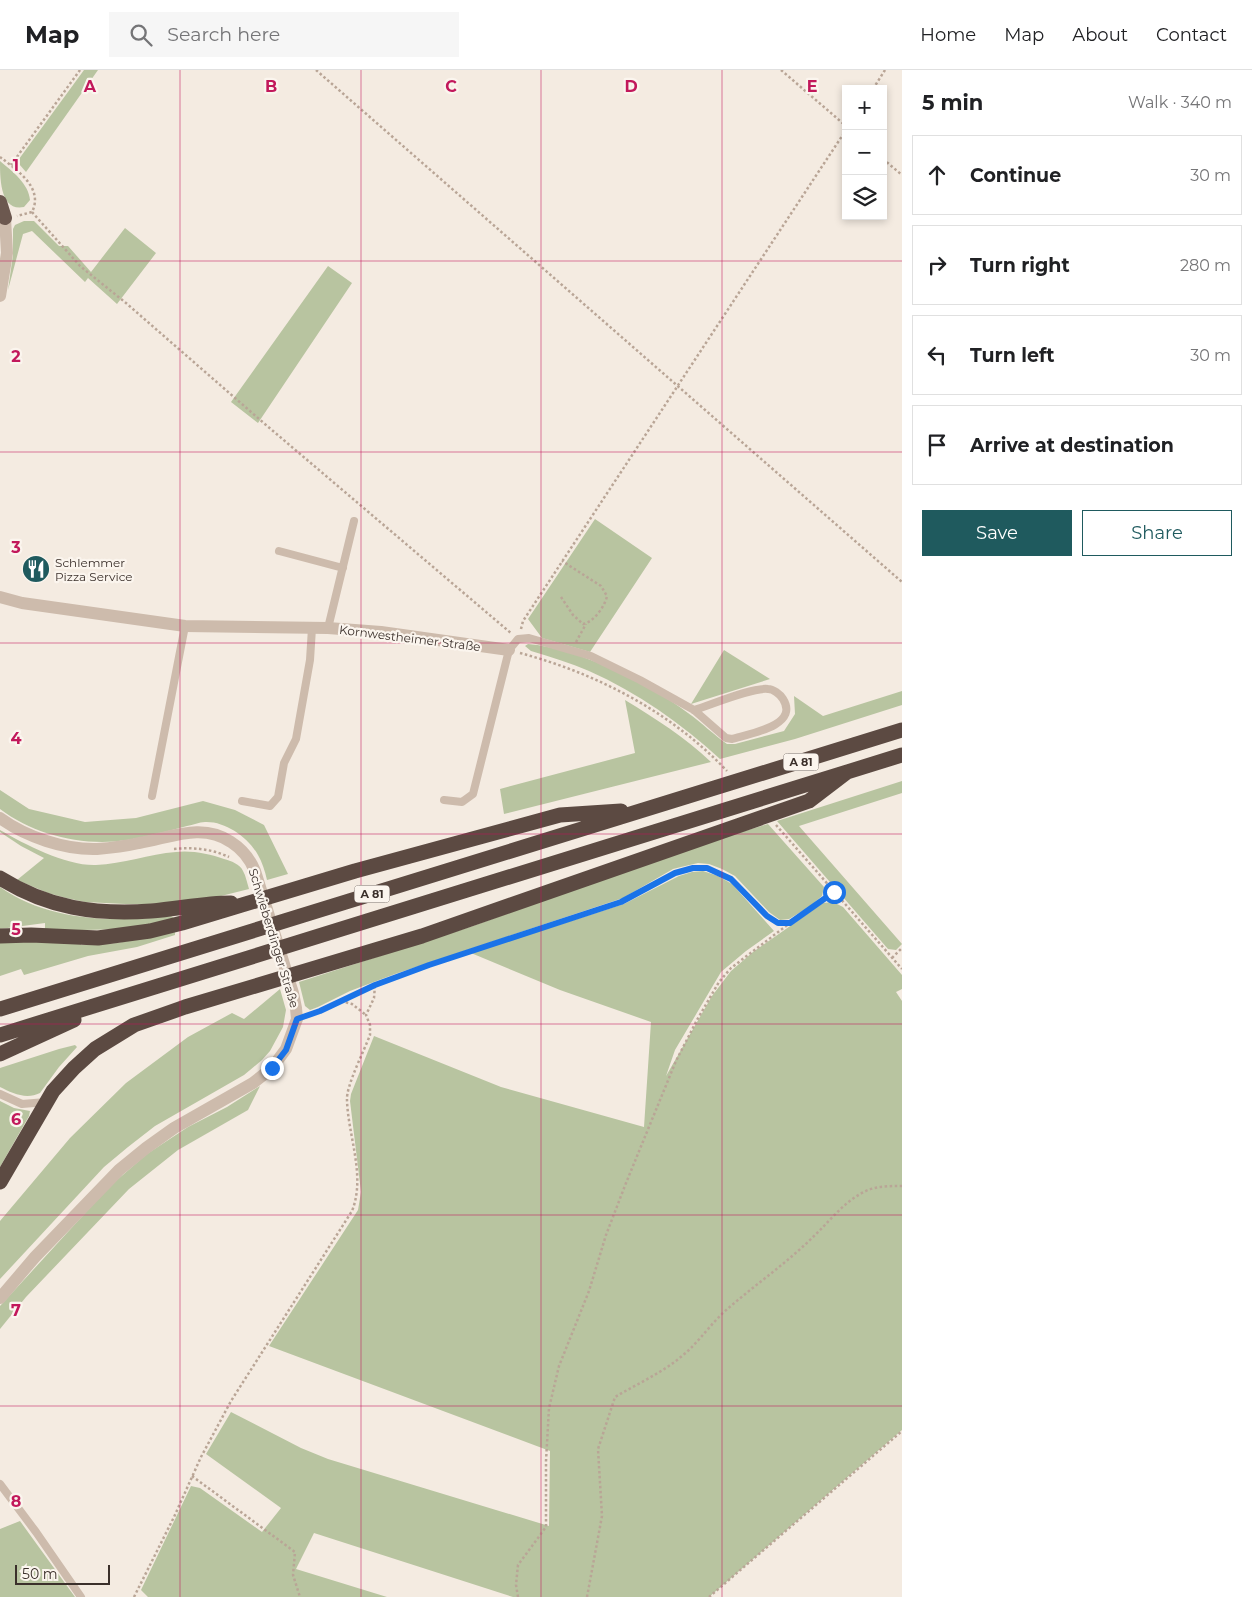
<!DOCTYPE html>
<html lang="en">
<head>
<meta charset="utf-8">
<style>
	body { margin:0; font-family:Montserrat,sans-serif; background:#f6f6f6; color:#202124 }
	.controls { position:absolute; right:15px; top:15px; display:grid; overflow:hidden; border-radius:0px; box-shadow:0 2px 8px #0003 }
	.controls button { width:45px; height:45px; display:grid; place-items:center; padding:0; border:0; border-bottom:1px solid #e0e0e0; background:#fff; color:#202124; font:25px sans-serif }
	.scale { position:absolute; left:15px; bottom:12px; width:95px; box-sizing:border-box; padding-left:5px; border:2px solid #3b302b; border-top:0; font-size:14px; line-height:18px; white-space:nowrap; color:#3b302b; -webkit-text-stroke:4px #fbf5ee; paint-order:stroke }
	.stop { position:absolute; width:15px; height:15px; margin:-11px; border:4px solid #1a73e8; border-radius:50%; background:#fff }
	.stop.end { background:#1a73e8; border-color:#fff; box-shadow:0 1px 5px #0008 }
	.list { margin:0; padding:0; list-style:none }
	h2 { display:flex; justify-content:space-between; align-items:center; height:65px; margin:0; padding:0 20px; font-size:21px }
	h2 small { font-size:16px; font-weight:400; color:#757577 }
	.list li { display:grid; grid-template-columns:32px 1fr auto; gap:15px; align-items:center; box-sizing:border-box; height:80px; margin:0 10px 10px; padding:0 10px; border:1px solid #e0e0e0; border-radius:0px }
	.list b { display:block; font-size:19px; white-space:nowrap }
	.list em { font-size:16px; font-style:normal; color:#757577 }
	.actions { display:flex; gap:10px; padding:15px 20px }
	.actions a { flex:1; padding:11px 0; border:1px solid #1f5a5e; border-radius:0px; text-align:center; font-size:18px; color:#1f5a5e }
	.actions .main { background:#1f5a5e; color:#fff }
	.icon { flex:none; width:28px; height:28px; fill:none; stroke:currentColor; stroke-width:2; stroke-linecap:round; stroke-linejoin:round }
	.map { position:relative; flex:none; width:902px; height:1527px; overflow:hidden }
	header { display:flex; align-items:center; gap:30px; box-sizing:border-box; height:70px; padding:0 25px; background:#fff; border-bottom:1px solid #e0e0e0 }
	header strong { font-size:24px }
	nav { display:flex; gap:28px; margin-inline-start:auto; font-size:18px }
	.search { width:350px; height:45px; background:#f6f6f6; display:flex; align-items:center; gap:12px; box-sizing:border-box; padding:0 18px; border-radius:0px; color:#757577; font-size:19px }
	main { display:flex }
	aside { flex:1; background:#fff }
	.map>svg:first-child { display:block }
	.green { fill:#b8c4a0 }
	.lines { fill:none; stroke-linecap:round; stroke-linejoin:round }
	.path { stroke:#b9a596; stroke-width:2.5; stroke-dasharray:2.5 2.5; stroke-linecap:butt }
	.service { stroke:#cdbbac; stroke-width:8 }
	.minor { stroke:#cdbbac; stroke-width:12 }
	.tertiary { stroke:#cdbbac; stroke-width:12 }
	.trunk { stroke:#6c584f; stroke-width:14 }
	.motorway { stroke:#5c4a42; stroke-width:15 }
	.route { stroke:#1a73e8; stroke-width:6 }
	.grid { fill:none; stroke:#c2185b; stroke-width:1; stroke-opacity:0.55 }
	.labels { text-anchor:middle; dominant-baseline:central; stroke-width:4.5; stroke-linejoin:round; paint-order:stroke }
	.shield { fill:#fbf5ee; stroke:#756b66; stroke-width:1 }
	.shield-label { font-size:11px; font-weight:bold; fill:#3b302b }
	.poi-label { font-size:12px; fill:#3b302b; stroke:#fbf5ee; text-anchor:start }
	.street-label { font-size:12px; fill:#3b302b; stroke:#fbf5ee }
	.grid-label { font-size:16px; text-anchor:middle; font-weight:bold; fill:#c2185b; stroke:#fbf5ee; stroke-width:4.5; stroke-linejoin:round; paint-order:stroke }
</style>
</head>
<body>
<header>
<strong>Map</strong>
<div class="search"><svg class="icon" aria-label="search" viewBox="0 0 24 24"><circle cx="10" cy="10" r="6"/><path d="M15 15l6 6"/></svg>Search here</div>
<nav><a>Home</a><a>Map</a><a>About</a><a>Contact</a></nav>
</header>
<main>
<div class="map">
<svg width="902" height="1527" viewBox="0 0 902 1527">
	<rect width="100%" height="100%" fill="#f4ebe1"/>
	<path class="green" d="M84,0h14l-72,102 -7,-8v-5z
		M0,91c12,10 29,23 30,39l-6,7c-24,5 -24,-29 -24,-46z
		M24,151h10l25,25h9l23,26 34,-44 31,25 -39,51 -29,-26 -3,4 -53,-51 -9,3 -15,56 5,-35v-26l2,-4z
		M328,196l24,17 -94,140 -27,-21z
		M595,449l57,39 -62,94 -48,-14 -14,-19z
		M528,574c50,4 120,39 160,69 14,10 26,22 39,31h8l49,-13 11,-17 -1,-18 29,20 79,-25v14l-107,34 -75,20c-39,-36 -82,-66 -131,-88 -19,-8 -38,-14 -58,-20l-6,-5z
		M724,580l46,29 -79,25z
		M625,630c31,19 60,37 86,62l-207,52 -4,-25 135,-36z
		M902,711v12l-103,33 103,118 -6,6 -8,-1 -111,-128z
		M0,720l29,19 56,13 51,-4 67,-17 32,9 29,15 24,49 -21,6c-2,-9 -5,-18 -9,-25 -10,-18 -33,-34 -53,-33 -6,0 -12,3 -18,4 -20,5 -40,11 -60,14 -43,7 -93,-5 -127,-31z
		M768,754l56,63 -2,9 -13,11 -20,12 -9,1 -11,-8 -34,-36 -13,-7 -13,-5 -11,-1 -17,4 -8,2 -50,29 -228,76 -45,17 -32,16 -8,3 -5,-4 -6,-24 174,-56 221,-80z
		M0,760c26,15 66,36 96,35 27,-1 53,-11 80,-13 15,-2 34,2 48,7 7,2 16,5 19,12 3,5 4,12 6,18l-40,10 -60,5h-24l-40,-2 -19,-4 -18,-5 -31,-13 27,-22 -23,-12 -21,-14z
		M703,801l15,5 14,8 42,47 -28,20 -25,21 -46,78 -9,26 46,-80 19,-25 22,-19 70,-49 10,-1 10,5 59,68v14l-6,3 6,9v429l-193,167h-196l-199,-64 -18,36 91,28h-239l-7,-7 50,-104 9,2 62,44 19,-24 -75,-54 25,-42 70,36 27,11 221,67 1,-75 -281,-105 89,-136 3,-18 -11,-91 1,-7 23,-58 127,51 143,40 7,-105 -91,-32 -89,-37 153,-49 55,-28 13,-4z
		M0,817c50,35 113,35 171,29l3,2c-42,13 -86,13 -129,11v-6l-45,6z
		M175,862v3l-38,12 -49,9 -64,19 -3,-6 -21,7v-34l25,-1 56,2v2l36,-2z
		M280,919l6,21 -3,17 -13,24 -8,9 -18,15 -89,51 -27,21 -24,20 -104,112v-58l70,-83 56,-55 62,-46 44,-24 12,6z
		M75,975l2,2 -18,20 -19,26c-14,7 -28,0 -40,-6v-19l59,-19z
		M260,1016l-12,24 -70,40 -49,39 -103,108 -26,32v-23l110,-120 37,-32 41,-27 39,-20z
		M0,1031l14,7 16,3 -1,5 -29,51z
		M20,1451l55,76h-75v-68z"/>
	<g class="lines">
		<path class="path" d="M316,0l586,512
			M781,0l65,56
			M873,19l12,-19
			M0,87c17,13 44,31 32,55l-15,4
			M883,89l19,16
			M11,95l69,-95
			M32,142l48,54 46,37 140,122 246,209
			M561,527l12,18 10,9c11,-2 22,-18 24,-28l-6,-10 -39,-25
			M521,559l2,-8 323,-491
			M576,572l10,-18
			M520,583c78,21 151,59 207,118
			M776,755l126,144
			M174,779c19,-2 38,0 55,8
			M892,888l10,-10
			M341,931l11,3 14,11
			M308,945l12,-4 55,-26 54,-20 192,-63 54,-29 18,-5h14l24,11 36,37 11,7h12l44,-31
			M192,1406l103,76 -2,23 7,22
			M134,1527l40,-80 27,-60 30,-56 121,-190c14,-35 -4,-75 -5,-111 -1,-14 17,-49 23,-65v-10l-4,-10 8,-17 1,-13
			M518,1527l-2,-12 2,-20 28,-38v-66l3,-53 10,-42 30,-75 17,-56 20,-52 50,-122 21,-41 22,-38 12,-14 59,-45
			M587,1527l15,-81 -4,-67 17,-52c22,-13 47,-24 67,-41 16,-13 27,-30 42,-44 29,-26 62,-48 90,-76 17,-16 31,-36 54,-46 10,-4 23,-4 34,-4
			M709,1527l193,-166"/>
		<path class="service" d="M279,481l64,17
			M328,558l26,-107
			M152,726l33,-170
			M444,730l18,2 11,-8 36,-144 9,-11 11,-1 62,18 49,24 54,30 32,28 6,1c16,-5 68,-13 51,-40 -3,-5 -10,-10 -15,-10 -16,-2 -57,16 -74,21
			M242,731l28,5 8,-9 6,-34 12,-24 14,-79 2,-32
			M0,1024l22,10 24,-2
			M0,1414l36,48 45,65"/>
		<path class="minor" d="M0,527l22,6 163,23 143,2 53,4 128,18"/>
		<path class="tertiary" d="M0,226l7,-43 -2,-35
			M0,748c26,19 65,32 97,31 14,-1 29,-3 42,-6 31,-5 63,-21 92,-1 11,7 19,17 24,29l38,122 3,15 1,11 -11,30 -14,19 -19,15 -79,45 -28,20 -27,22 -84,87 -35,41"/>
		<path class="trunk" d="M0,132l5,16"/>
		<path class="motorway" d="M0,808c48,30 95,37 151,33 27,-2 53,-8 80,-8
			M0,866l31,-1 67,3 52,-7 32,-8 173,-52 205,-56 61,-4
			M0,939l902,-279
			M0,965l902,-280
			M0,984l74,-34
			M0,1112l53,-91 21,-23 21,-19 39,-24 51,-18 237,-71 387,-135 38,-29"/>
	</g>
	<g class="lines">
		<path class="route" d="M272,998l14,-18 11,-31 23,-8 55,-26 54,-20 192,-63 54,-29 18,-5h14l24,11 36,37 11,7h12l44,-31"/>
	</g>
	<path class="grid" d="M180,0v1527M361,0v1527M541,0v1527M722,0v1527M0,191h902M0,382h902M0,573h902M0,764h902M0,954h902M0,1145h902M0,1336h902"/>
	<defs>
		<symbol id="restaurant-disc" viewBox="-11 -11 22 22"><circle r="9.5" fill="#1f5a5e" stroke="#fbf5ee"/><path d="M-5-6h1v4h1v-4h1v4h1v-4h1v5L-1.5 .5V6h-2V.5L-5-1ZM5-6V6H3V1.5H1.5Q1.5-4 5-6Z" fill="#fff"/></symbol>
	</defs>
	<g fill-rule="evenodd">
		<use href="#restaurant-disc" x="20" y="483" width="32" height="32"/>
	</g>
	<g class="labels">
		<g class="shield">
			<rect x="783.5" y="683.5" width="35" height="17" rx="4"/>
			<rect x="354.5" y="815.5" width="35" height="17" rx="4"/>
		</g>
		<g class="shield-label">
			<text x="801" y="692">A 81</text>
			<text x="372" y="824">A 81</text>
		</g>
		<g class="poi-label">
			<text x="55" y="492">Schlemmer<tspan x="55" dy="14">Pizza Service</tspan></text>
		</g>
		<g class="street-label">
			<text transform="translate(410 568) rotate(7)">Kornwestheimer Straße</text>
			<text transform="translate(274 868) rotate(73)">Schwieberdinger Straße</text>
		</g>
	</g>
	<g class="grid-label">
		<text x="90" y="22">A</text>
		<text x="271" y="22">B</text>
		<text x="451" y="22">C</text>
		<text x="631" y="22">D</text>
		<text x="812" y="22">E</text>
		<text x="16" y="101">1</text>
		<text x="16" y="292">2</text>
		<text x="16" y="483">3</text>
		<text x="16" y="674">4</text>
		<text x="16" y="865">5</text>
		<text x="16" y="1055">6</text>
		<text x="16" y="1246">7</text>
		<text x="16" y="1437">8</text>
	</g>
</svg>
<div class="controls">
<button>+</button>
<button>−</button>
<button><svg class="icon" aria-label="layers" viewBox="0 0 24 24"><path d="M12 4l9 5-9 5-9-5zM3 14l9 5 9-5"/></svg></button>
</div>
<div class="scale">50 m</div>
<div class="stop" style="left:834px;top:822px"></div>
<div class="stop end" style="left:272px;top:998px"></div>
</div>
<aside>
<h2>5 min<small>Walk · 340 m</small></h2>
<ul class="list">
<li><svg class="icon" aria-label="ahead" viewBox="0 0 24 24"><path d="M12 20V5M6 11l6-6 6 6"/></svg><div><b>Continue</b></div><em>30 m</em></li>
<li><svg class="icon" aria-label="right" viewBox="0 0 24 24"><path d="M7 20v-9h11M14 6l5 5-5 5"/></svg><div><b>Turn right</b></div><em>280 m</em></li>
<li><svg class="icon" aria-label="left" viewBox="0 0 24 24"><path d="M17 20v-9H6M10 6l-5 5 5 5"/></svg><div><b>Turn left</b></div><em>30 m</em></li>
<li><svg class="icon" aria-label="arrive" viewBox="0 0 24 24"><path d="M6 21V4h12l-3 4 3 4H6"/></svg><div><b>Arrive at destination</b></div></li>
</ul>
<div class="actions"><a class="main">Save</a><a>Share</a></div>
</aside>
</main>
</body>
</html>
